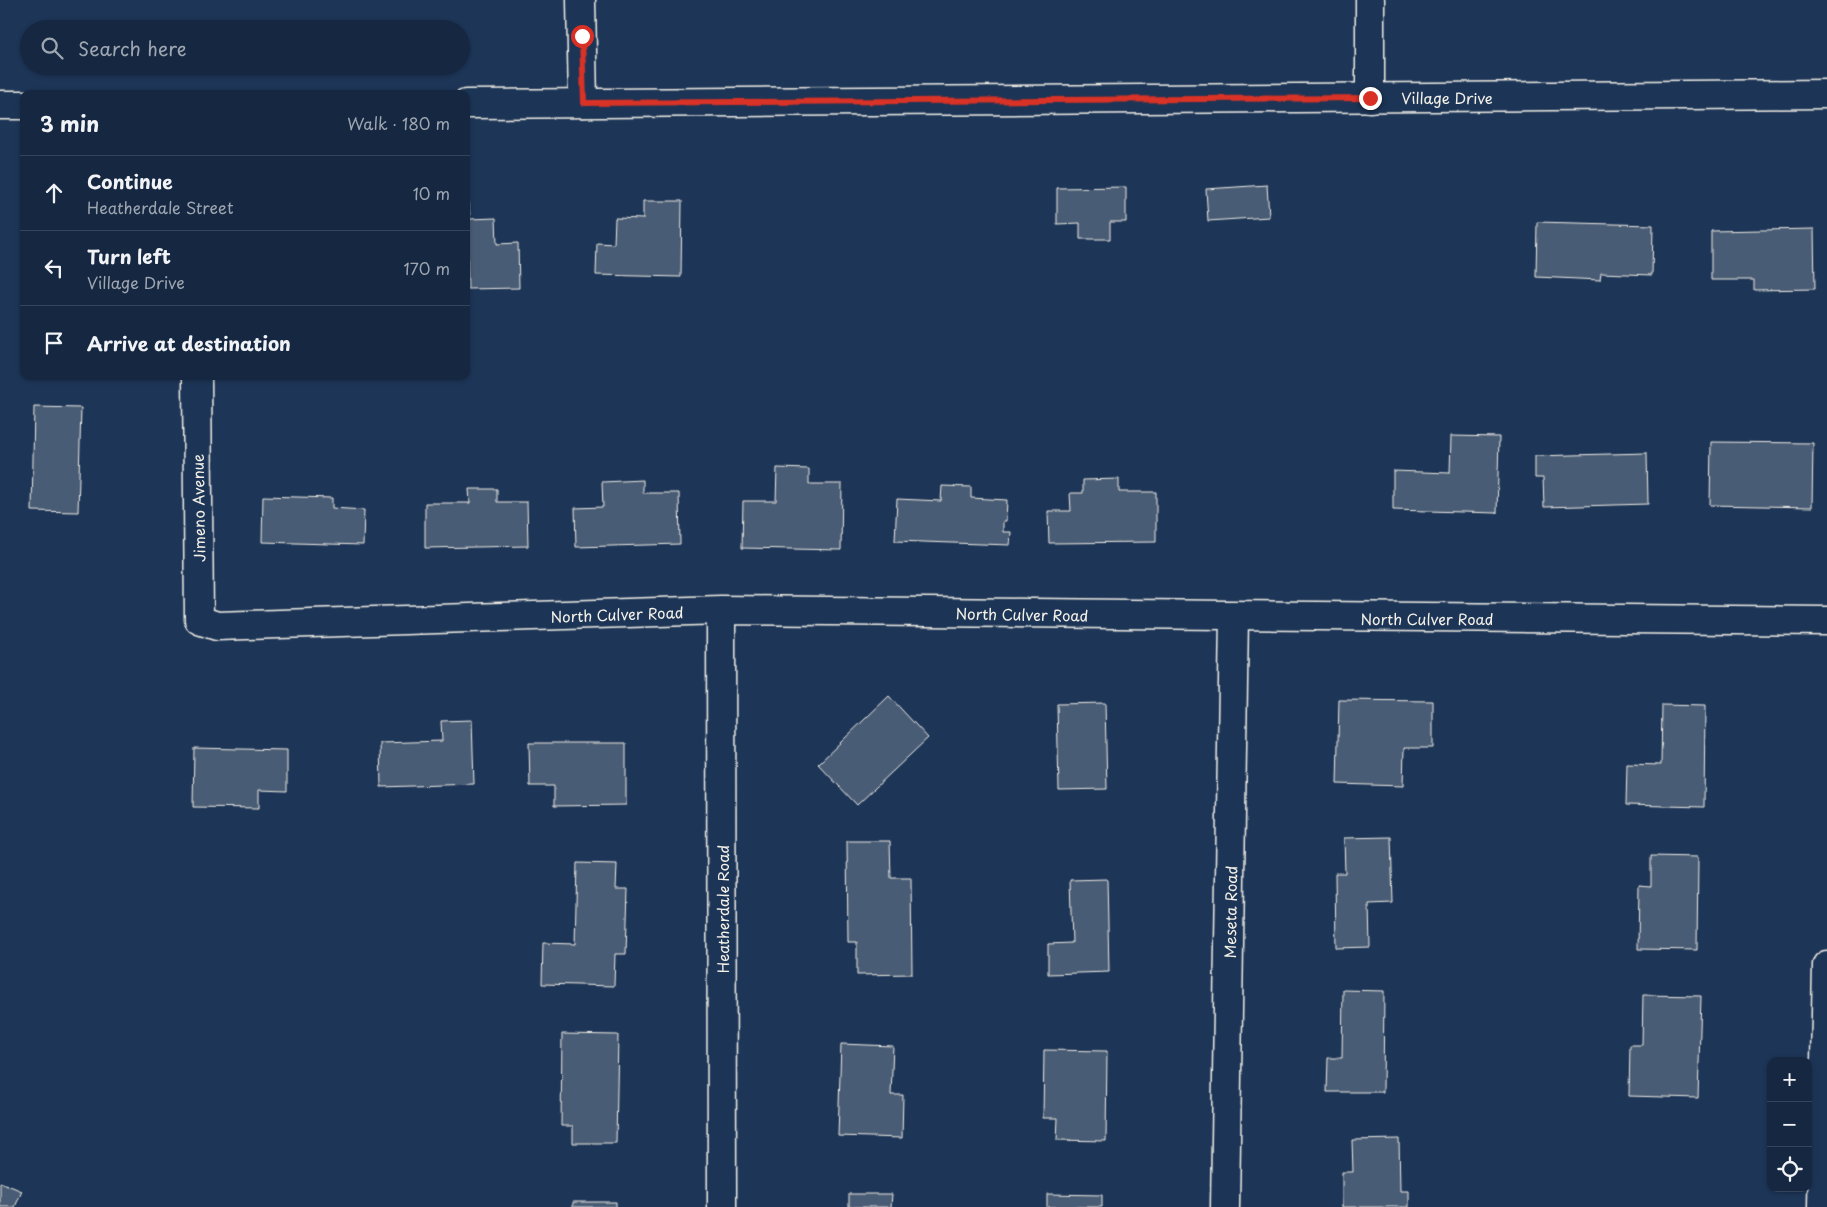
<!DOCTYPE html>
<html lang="en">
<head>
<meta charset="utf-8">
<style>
	body { margin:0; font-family:"Playpen Sans",sans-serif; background:#1f3048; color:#f1f3f6 }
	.controls { position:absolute; right:15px; bottom:15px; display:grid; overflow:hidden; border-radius:10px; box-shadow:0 1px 4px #0004 }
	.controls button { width:45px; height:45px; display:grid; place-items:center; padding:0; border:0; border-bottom:1px solid #35445a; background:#162841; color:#f1f3f6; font:25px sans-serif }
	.stop { position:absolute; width:15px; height:15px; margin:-11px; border:4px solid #d93025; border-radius:50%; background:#fff }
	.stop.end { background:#d93025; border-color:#fff; box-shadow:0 1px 5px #0008 }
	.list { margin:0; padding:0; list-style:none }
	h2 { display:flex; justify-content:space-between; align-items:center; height:65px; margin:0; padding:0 20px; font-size:21px }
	h2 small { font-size:16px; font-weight:400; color:#9ea6b1 }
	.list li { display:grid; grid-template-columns:32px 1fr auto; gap:15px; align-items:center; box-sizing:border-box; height:75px; padding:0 20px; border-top:1px solid #35445a }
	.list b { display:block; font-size:19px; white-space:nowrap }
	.list p { margin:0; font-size:16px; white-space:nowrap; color:#9ea6b1 }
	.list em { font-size:16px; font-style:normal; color:#9ea6b1 }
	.icon { flex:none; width:28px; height:28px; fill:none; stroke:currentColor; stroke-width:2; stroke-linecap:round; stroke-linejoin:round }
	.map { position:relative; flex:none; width:1827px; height:1207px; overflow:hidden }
	.search { position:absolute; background:#162841; box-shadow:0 1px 4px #0004; left:20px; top:20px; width:450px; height:55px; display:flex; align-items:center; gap:12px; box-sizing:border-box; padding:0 18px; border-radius:28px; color:#9ea6b1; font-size:19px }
	.panel { position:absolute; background:#162841; box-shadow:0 1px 4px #0004; left:20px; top:90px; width:450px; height:290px; border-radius:10px }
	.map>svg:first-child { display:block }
	.building { fill:#485b74; stroke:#f4f1e8 }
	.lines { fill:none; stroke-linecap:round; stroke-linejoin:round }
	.minor-casing { stroke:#f4f1e8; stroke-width:31 }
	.secondary-casing { stroke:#f4f1e8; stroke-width:31 }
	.minor { stroke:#1d3557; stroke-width:28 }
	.secondary { stroke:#1d3557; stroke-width:28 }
	.route { stroke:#d93025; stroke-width:6 }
	.labels { text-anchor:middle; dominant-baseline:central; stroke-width:4.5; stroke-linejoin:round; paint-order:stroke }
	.street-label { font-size:15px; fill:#f4f1e8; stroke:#1d3557 }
</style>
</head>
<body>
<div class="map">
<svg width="1827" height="1207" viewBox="0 0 1827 1207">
	<rect width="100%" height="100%" fill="#1d3557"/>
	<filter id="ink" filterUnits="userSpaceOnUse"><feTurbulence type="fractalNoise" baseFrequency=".02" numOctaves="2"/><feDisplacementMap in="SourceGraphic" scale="10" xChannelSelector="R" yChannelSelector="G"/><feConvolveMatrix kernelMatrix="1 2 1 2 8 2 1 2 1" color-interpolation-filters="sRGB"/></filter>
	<g filter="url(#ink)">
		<path class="building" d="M1267,185l2,32 -61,4 -2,-32z
			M1126,187v35h-16v17h-30v-16l-23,1v-36z
			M643,201h39l-1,76 -85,-2 1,-32 17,1 1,-26 28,1z
			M466,202h3l1,17 26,-1 1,26 21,-1 1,45 -51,1z
			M1537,222l116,3 -1,50 -51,-2 -1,7 -64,-3z
			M1814,229l1,60 -61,1v-10h-43v-49z
			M34,407l47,1 -3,104 -46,-1z
			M1451,436l48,1 -2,76 -104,-3v-39l57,2z
			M1711,442l102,1 -1,64 -102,-2z
			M1647,453l1,51 -104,3 -1,-29h-8v-22z
			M777,468l32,1v15h33l-1,66 -99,-2 1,-47h33z
			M1119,479v13h37v50l-107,1 -1,-32h23l-1,-18h13v-13z
			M643,480v13h36l1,51 -104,3 -1,-39 28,-1 -1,-25z
			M942,486l29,1v11l36,2 -1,21h-3v11h8l-1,13 -115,-4 2,-42 44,2z
			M469,489h28v13h30l1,44 -103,2v-45h45z
			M263,496l69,2v10l32,2 -1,35 -101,-3z
			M889,696l39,42 -71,67 -39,-41z
			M1339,700l94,1v47h-29l-1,38 -66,-2z
			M1105,703l2,86 -48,1 -2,-86z
			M1662,705l43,1 -1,101 -78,-2 1,-41 34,1z
			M472,720l2,64 -93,3 -1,-44 62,-2 -1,-20z
			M529,743h97v62l-72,1v-20h-24z
			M194,748l93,2v41l-28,-1v18l-66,-1z
			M1391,837l2,66 -24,1 1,43 -34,1 -1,-75h10l-1,-35z
			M847,841h43l1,37h20l1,96 -55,1v-33h-9z
			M1651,856l47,1 -1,93 -59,-1 1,-64 12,1z
			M577,863l40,1 -1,25h12l-2,65h-11l-1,32 -72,-2 1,-41 32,1z
			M1107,879l2,93 -61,2v-30l24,-1 -2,-63z
			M1343,990l41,1 -1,101h-56l1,-34h14z
			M1643,995l58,1 -3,102 -69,-2 1,-51h12z
			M562,1034l56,1 -2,108h-43v-17h-12z
			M841,1044l52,2 -2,49h12l-1,43 -64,-2z
			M1044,1050l63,1 -1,90 -49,-1 1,-22h-15z
			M1399,1139l1,52h9v16h-67v-35h11l-1,-32z
			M0,1182l22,9 -7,16h-15z
			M849,1194h43l-1,13h-42z
			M1047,1194l55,1v12h-55z
			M573,1202h43v5h-43z"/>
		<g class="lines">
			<defs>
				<path id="minor" d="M581,0l2,103
					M1370,0v98
					M197,376l2,244 18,6 504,-16 1106,11
					M721,610l1,597
					M1225,1207l9,-591
					M1822,1207l5,-242"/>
				<path id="secondary" d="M466,104l1361,-10
					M0,105h24"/>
			</defs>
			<use href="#minor" class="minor-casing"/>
			<use href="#secondary" class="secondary-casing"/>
			<use href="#minor" class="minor"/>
			<use href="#secondary" class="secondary"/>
		</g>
	</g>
	<g class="lines" filter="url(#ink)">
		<path class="route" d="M582,36l2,67 786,-5"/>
	</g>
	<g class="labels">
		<g class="street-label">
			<text x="1447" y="97">Village Drive</text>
			<text transform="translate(198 508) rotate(-91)">Jimeno Avenue</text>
			<text transform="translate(617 614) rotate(-2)">North Culver Road</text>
			<text transform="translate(1022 614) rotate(1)">North Culver Road</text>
			<text x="1427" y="618">North Culver Road</text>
			<text transform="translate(722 909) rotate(-90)">Heatherdale Road</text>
			<text transform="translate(1230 912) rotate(-89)">Meseta Road</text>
		</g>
	</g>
</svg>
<div class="controls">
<button>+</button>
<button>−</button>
<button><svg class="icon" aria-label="locate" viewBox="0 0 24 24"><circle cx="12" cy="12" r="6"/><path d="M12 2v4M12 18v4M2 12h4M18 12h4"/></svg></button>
</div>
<div class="stop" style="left:582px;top:36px"></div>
<div class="stop end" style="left:1370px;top:98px"></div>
<div class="search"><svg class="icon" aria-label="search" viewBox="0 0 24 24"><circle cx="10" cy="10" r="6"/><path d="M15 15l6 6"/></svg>Search here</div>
<section class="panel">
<h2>3 min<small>Walk · 180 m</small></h2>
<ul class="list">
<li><svg class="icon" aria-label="ahead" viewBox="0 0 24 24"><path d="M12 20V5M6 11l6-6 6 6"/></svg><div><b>Continue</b><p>Heatherdale Street</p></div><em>10 m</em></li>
<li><svg class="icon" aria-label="left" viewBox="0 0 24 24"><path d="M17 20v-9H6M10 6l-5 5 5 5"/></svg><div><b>Turn left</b><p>Village Drive</p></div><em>170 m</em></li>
<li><svg class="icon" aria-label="arrive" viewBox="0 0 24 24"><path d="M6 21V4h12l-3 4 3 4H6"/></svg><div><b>Arrive at destination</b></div></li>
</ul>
</section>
</div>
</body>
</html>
